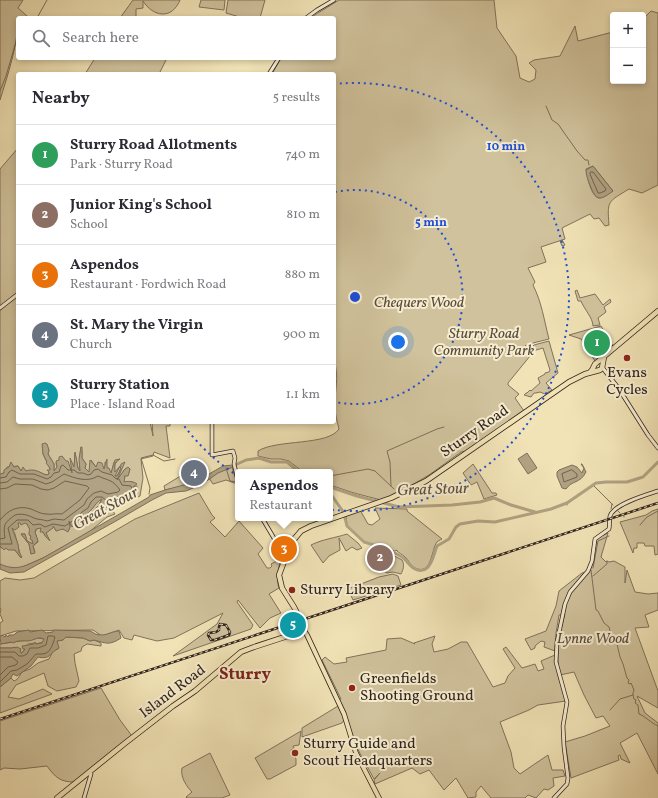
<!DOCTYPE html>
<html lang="en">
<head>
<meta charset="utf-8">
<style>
	body { margin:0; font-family:Vollkorn,serif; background:#f7f7f7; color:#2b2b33 }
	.controls { position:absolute; right:12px; top:12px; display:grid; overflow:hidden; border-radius:4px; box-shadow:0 2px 6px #0003 }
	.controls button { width:36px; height:36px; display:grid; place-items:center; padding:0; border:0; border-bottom:1px solid #e1e1e2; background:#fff; color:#2b2b33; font:20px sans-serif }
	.you { position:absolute; left:398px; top:342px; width:14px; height:14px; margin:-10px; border:3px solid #fff; border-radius:50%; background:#1a73e8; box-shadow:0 0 0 6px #1a73e833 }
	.badge { display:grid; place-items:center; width:26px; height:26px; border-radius:50%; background:#ea580c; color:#fff; font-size:13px; font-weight:700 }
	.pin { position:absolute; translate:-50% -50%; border:2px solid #fff; box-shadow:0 1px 4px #0006 }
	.popup { position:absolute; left:235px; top:469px; width:98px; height:52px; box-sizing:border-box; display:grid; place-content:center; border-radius:4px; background:#fff; filter:drop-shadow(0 1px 3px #0005); font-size:13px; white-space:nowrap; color:#7c7c81 }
	.popup b { font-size:15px; color:#2b2b33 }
	.popup::after { content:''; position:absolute; left:50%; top:100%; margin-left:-8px; border:8px solid transparent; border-top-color:#fff }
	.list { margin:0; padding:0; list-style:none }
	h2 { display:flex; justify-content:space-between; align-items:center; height:52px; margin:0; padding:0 16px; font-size:17px }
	h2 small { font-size:13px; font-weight:400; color:#7c7c81 }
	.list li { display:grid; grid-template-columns:26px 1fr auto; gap:12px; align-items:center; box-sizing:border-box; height:60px; padding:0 16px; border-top:1px solid #e1e1e2 }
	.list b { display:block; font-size:15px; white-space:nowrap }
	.list p { margin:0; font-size:13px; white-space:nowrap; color:#7c7c81 }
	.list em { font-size:13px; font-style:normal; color:#7c7c81 }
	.icon { flex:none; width:22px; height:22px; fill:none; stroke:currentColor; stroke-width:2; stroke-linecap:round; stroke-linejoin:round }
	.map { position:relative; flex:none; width:658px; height:798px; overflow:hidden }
	.search { position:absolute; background:#fff; box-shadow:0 2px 6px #0003; left:16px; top:16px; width:320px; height:44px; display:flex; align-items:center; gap:10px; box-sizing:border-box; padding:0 14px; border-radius:4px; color:#7c7c81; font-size:15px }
	.panel { position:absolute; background:#fff; box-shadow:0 2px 6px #0003; left:16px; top:72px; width:320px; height:352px; border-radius:4px }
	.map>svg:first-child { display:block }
	.green { fill:#d0c29c; stroke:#80725c; fill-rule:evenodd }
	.water { fill:#b0a282; stroke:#7d6f59 }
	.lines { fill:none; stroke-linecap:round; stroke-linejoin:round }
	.shore { stroke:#70624f; stroke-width:1 }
	.stream { stroke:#7d6f59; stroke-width:1 }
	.river { stroke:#b0a282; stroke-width:3 }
	.secondary-casing { stroke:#31231c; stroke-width:4.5 }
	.primary-casing { stroke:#31231c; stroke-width:5.5 }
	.highway-casing { stroke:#31231c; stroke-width:6 }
	.secondary { stroke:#f6edd0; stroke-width:3 }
	.primary { stroke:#f1e3b6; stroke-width:4 }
	.highway { stroke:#f1e3b6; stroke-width:4.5 }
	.rail-casing { stroke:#31231c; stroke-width:2.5 }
	.rail { stroke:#f6edd0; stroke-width:1; stroke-dasharray:3; stroke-linecap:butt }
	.ring { fill:none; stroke:#1d4ed8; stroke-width:2; stroke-dasharray:2 4 }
	.poi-dot { fill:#8f2418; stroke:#f6edd0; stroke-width:1.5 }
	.labels { text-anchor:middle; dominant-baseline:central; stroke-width:4; stroke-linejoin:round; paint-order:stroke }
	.park-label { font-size:15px; font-style:italic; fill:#594b3c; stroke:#f6edd0 }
	.poi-label { font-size:15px; fill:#31231c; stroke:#f6edd0; text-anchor:start }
	.street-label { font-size:15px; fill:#31231c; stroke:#f6edd0 }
	.water-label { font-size:16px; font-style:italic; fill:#5d4f40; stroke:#f6edd0 }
	.quarter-label { font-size:17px; font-weight:bold; fill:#7a1f14; stroke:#f6edd0 }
	.centre { fill:#1d4ed8; stroke:#f6edd0; stroke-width:2 }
	.ring-label { font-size:12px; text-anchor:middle; font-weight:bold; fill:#1d4ed8; stroke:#f6edd0; stroke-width:4; stroke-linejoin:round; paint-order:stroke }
</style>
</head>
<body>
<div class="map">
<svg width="658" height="798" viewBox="0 0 658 798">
	<rect width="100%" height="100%" fill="#f1e3b6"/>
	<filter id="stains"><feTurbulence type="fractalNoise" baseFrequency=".005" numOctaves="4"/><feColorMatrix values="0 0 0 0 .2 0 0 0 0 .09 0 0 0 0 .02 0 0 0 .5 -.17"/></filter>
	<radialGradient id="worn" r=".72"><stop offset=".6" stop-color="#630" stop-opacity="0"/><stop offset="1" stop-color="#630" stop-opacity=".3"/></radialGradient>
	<path class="green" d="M0,0h23l-5,8 9,8 -1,2h-8c0,27 -10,56 -18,82z
		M133,0h47c-8,20 -27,17 -37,1v7l-7,1v7l2,2h-18z
		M201,0h24l-1,10 -25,-3z
		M228,0h37l-5,18h-17l-17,-5z
		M339,0h155l3,28 19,28 4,22 9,4 6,-3 1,-9 -7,-7 5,-3 26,-4 15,-30 3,15 35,-9v49h30v-66l2,2 6,-6 7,2v172l-16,8 -13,-4c-21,13 -22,11 -20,36l-4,1 -6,-8 -5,1 -4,-5 -28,14 3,11 -3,1 3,5 -3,1 -2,-5 2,-1 -21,7 5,15 -18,6 7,14 -2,3c9,18 11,35 16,54l-16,4 -3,3 -4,-1 -1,1 2,1 3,9 -22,27v2l11,9 -4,4 9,13 -58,40 -5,1 -32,23 -27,16 -21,9 -27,-7 -24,-8v-13h-27l-14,-11 -8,-2h-10l-13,-3v-5c19,-12 70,-5 81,-22 -2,-8 -4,-15 -4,-22 -1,-15 5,-31 -1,-45v-288h-62l9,-16h53v-40h-24zM593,166l20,25c-4,2 -9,7 -14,7 -8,-1 -12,-22 -13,-29z
		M95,58h72l-8,16h-74z
		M18,148v274h132l3,14 -1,-14h18v4h-4l4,32 -16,-6 -1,4 -12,3 2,19 -3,18 -28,14 3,4 -8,3 -19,16 -45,25 -23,10 -7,1 -13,-3v-20l1,2 2,-1 12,3 6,8 -6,-24 -3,-6h1l5,-5 7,-2 5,8v6l1,1 2,8 -6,-3 -2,-7h-4l8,10 2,10 4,-2 -2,-6 5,-4 -3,-10 4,-5c4,4 5,9 10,13l-3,-7 5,-4 2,-3 1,1 2,4 4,-2 9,1 1,-3 -2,-6 3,5 7,-4 -1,-1 3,-1c2,-4 5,-5 9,-8 5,-4 6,-10 13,-14l-3,7 -8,8 3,1 13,-7 4,-4 11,-2 5,-2 10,-8h-3l3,-4 -5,1 4,-4c-3,-3 -9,-3 -13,-1l1,-4v-3l4,-1 2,-6h-5l-8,11 6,-16 -5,10 -3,3 -1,-3 1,-10 3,-4 -4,2 -3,12 -4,-6 -1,-6h-1v6l-1,1 -2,-3 -6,1 -5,-7 -2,13 -4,-5 1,-4 -4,-6v-7l-1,-4c-2,9 0,17 -1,24l-2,-3 -3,-15 -1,16 -2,1v3l-10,-17 -6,7 1,4 -3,6v-9l-6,-10 1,-4 -2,-3 -4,1v6l7,15 -2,6c-9,-1 -8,-6 -22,-4l-3,-3 -2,3 -3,-5 -11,1 -3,6 -4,1v-305z
		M577,290l3,8 15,-4 8,11 7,-6 1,3 -7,5 2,5 -8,6 2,7 -7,1c0,-8 -9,-17 -12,-25h-3l-3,-10z
		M601,326l12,20 -18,15 -14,-22 -12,-4z
		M549,341l9,32 -12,10 6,7 -7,4 -5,-2 -4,1h-2l-3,4 -7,-2 2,-2h1l3,-3 1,1 9,-8 -2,-5 7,-4v-1l4,-1 1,-2 -7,-22 -10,3 -1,-4 2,-2z
		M473,464l19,29h4l1,2 -13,4 -7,-17 -6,3 -8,-12z
		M197,466l3,9 -1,5 -11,5 -23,5 -1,-4z
		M232,467l5,17 -11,-4 -13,4 -4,-6 12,-7z
		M199,493l13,22 3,3 -5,4 15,15 14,-16 24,27 -5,6 9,14h3l2,-2 -1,-2 6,-3 3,1c-2,9 -4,17 -1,26l-10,6 12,19 -11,5 -10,10 -22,-28 -1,2 16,23 -2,4 -78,27 44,-32 6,-11 -49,25 -17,3 -23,-6 -2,5 -8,-2 -5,-8 -17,6 -9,-6 -77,1 -16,5v-13l3,-2 -3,-7 1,-5 -1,-1v-27l5,-3 15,2 14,-2 101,-59z
		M375,508l32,1v2l35,28c-2,1 -4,2 -5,3 -6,8 -5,34 -22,26 -5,-2 -6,-8 -10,-11 -3,-3 -6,-4 -8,-6v-1l-2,1 -30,-9 -4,-3 -14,-14 -1,-9 14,-6 8,14 4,1 8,-6z
		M658,509v45l-3,1 -1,-9h-9l-1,-3h-7v5h-3l-1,5 -13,-31 26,-7 6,-4z
		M608,533l-7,24 5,5 1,-1 2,1 5,-1 11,6v16l2,-13 8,22 13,2 10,-1v17l-13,5 4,12 -14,1 23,63v17l-21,-12 8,17 13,10v51l-21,-41 -17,10 10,20 -9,-4 -1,-4 -2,1 1,4 -48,18 -6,-36 20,-6 25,-10 -7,-10 -7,2 -12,-23 -10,-23 -14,3c-5,-23 -1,-39 5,-61l-6,1 -3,18 -1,18 -11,-4 1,-5 -4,-1 -6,5v2l-4,2 -6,-11 21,-8 10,-25 3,-15 23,-18 8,-2 7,-33z
		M347,534l11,9 4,5 -5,2 -5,-3 -6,4 -7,-13 1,12 -11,6 -6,7 -12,-18c12,-6 24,-7 36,-11z
		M373,550l9,3 1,-3 19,10c3,5 1,10 -1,14l-8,-2 -6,1 -8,-5v-4l-9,-2z
		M393,574l5,2 3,9 -48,15 -5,-11 31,-12z
		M435,636l-3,8 2,8 14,-3 13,-7h6l26,45 12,-4 3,-7 7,-8 -12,-19 3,-2 16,21 13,-4 3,7 6,-2 -3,-8 14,-6 3,20 8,26 -28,4 -9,5 -29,12 11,30 3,16 6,6 28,-19 4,15h11l2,6 -12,2 1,8 -6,4 -4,-1 -8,9 -8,-3 -3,3h-34l-10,-12 -5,6v5l-8,1 -12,-20 -12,12 -15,-20 -9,4 -8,-6 -37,16 -1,-4 6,-7 -6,6 -18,-33 -17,-47h2l-19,-39 3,-3 9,7 13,-2 -1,-4 40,-8 1,-11 14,-1 14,6 -1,-1z
		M66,637l17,1 7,3 4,-1 7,3v3l-14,-2 -5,3 -1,4 -7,3 1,9 4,18 -3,6 -19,4 -9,-5 -4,-13 -28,12 -8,12 11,2 24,-10 9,5 -52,19v-26l11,-9 3,3c5,-2 5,-5 8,-9l8,-3 8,-6 11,-4 4,-8 5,-2 -1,-8 6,-1z
		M37,638l7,1 -1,3 -7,2 -1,-1 -7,1 -6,9 -2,-1v-1l-4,-3h-16v-4l35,-5z
		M101,688l19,32 12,16 -58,46c-14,0 -19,-5 -27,-16l-27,3 -16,-1 -4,2v-49z
		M338,706l7,13 -3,4 -40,14v-9z
		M301,731l-2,14 -6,1 1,2 -3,2 5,9v6l-26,14h-3l-12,-21z
		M210,753l20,42 -8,3h-35l-1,-1 6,-5c-5,-5 -12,-15 -10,-24z"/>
	<path class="water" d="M593,166l20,25c-13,10 -17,10 -23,-6 -2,-5 -4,-10 -4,-15z
		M45,443l2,1 2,6 -1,4 6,10v7l3,-4 -1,-6 3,-1v-3l3,-1 4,5h2l4,12 -2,-15 4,9 1,-15 3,16 2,3 -1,-12 2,-12h1v11l4,6 -1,4 4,4 1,-12 6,7 2,-5 4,1 2,6 3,-10v9h2l2,5 4,-13 5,-1c-7,4 -5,7 -5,13l5,-6 -5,10h2l3,-5 1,-7 4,-2 -8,18 8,-11 3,-2 2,2 -2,7h-4l1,1 -1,5c3,-1 9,-1 13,2l-4,3 4,-1v3l-3,1h3l-4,5 -10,6 -12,2c-3,4 -15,11 -21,11l9,-9 3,-6c-7,4 -8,9 -14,14 -4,3 -6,4 -9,7h-1l1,2 -3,2v-1l-4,4 -3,-6 1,6 -2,5 -5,-3 -7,2 -2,-4 -1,-1v2l-7,5 4,8 -4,-4 -3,-5h-3l1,-4 -5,1 -1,3 3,9 -5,5 2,7 -4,1 -2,-10 -8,-10h4l2,7 6,3 -1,-4 -2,-1 1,-3 -2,-1c0,-7 2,-3 -2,-11l-2,-1 -4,2 -1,-2h-2l1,4 -4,3 -3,-2 6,16 1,8 3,5 -1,1 -6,-8h-7l-2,-2 -2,2 -4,-4v-72l4,-1v-3l5,-3 2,-5 3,5 4,-1 3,5 2,-4 3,4c8,-3 13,1 20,4l3,-1v-2l-2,-2h3v-2l-4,-5 1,-1 -4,-8 -1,-10z
		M527,453l10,15 -9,6 -10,-15z
		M581,464h1l4,8c-6,12 -14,8 -20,17l-4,-1 -5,-12v-4l2,-2 13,-5 5,2 5,6 2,-5z
		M233,465v2l-15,6 -10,7 -15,8 -7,3 -20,2 -14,7 -36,21 -92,51 -14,1 -10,-4v-5c18,8 26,1 43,-6l106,-61 1,-2 15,-5 30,-8 28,-16z
		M29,630l1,2 12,-2 4,3 7,-1v-2l37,1 4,2 1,1c12,3 13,-2 24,-3l2,7c-12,8 -15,5 -27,2l-4,1 -7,-3 -17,-1 -3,3 -6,1 2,7c-10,5 -8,12 -21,9l-7,9 -14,10 -4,-2 -2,4 -11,9v-39h12l3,-1v1l2,-1 4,2 -1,3 2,1 3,-4h-2l-1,-3 12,-2 1,-2 1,2 6,-1 2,-4c-7,-3 -8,1 -16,2 -5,0 -10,-1 -15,2l-2,-1 -10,2 -1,-7 2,-2 3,2 1,-2 2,2 1,-2h5l3,-3z"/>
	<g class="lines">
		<path class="shore" d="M591,172h2l13,17 -1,2 -5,2h-2l-8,-19z
			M572,470l5,4v3l-13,5 -2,-8z
			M0,478l6,-1 3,-5 3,-2 8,4h14l13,5 4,-2 3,-4 5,-1 2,-6 2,-1 5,5h6l4,3h5l5,2 3,-1 3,-4 4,-1 4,3 10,3 3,3 4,1 3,6 9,1 1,3c-6,9 -16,7 -25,12l-5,-4h-6l-5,5 -3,6 -6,4 -8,8 -9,6 -12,-2 -8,3 -5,-3 -7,1 -5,-5h-11l-9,8 4,16h-12
			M0,483l7,-1 6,-5 7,2h13l13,5 6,-2 12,-8c11,4 23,9 34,2 11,5 14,3 22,14l-2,2 -10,2 -7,-3 -7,2 -7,6 -3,6 -20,15 -10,-1 -7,2c-5,-2 -9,-1 -13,-3 -6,-3 -12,-5 -19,-3 -11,8 -12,10 -10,23l-5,1
			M0,489l7,-1 8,-4 17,1 9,4 7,1 6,-2 11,-7 22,5 2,2 -9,12 -18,14c-7,-1 -10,1 -16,0 -5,0 -10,-3 -15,-5 -13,-4 -23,1 -31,11
			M0,652h15l4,4h4l4,-2 3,-6h8l8,-3 2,-9h5l2,1c-2,6 -4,17 -13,17 -2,0 -4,0 -6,0l-9,10 -10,6 -6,1 -11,11
			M0,657h12l6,5 -2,3 -8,2 -8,8"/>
		<path class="stream" d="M27,18h2
			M37,18l10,-18
			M0,91l6,-15 12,-41
			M546,106l6,14 6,4 19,27 8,9h3l1,5
			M226,468l4,13 8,1
			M330,476l38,-7 7,2 19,18
			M593,485l20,20
			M391,486l-1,-24 -3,-11 50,-22 7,-2
			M149,494l1,-6 -9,-30 12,-3 11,6 11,-2
			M567,503v2
			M611,509l1,-5
			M618,511l2,2
			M624,516v1
			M640,525l7,-8 11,-6
			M593,568l5,-27 11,-5
			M591,570l5,40 2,1 6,12 5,4 3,11 5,6 3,13 3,7 4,14 2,2 -1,3 2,1 1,-1 3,7 -1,3v2l-13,4 -10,11
			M593,576l14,-12v-3
			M633,695l1,4 2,1 -1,3 3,2 1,9c6,2 12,9 19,12"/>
		<path class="river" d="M233,466l13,-6 13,-2 12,4h16l12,10
			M330,487l27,9 42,11 53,-2 28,-3 14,-4 17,7 24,7
			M330,493l12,17 3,8 2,8 17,16c13,4 26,7 38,15 5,3 7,9 13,12 4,2 9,2 12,-1 6,-5 7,-15 10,-22l12,-7 7,-12 4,-3 18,-3 17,1 56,-13 16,-6 29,-20 10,-1h21l16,-5 15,-15"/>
		<defs>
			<path id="secondary" d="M306,18l11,-8 17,-10
				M269,74l10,-16
				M0,308l18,-14
				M602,367l17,22 29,46 10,13
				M212,422v33l21,-4 2,7 -1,6 4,16
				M262,518l19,32 5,4
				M280,547l13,-9
				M84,798l7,-24 -1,-3
				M554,798l13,-14 1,-6 -4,-31 -1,-21 4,-24 -11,-40 1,-20 8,-38 5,-12 18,-21 4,-10 3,-22 14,-10c1,-4 0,-9 1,-13 4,-12 36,-21 48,-25"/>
			<path id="primary" d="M300,628l5,4 2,3 37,79 12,39 23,45"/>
			<path id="highway" d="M590,372l2,-2 3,-6 63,-53
				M57,798l67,-54 49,-38 22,-15 46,-39 13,-5 49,-16 1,-3 -1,-3 -9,-18 -12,-19 -3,-13 12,-32 10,-12 10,-5 80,-28 35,-17 143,-99 16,-8 15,-4 2,-2 2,-11"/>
		</defs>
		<use href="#secondary" class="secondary-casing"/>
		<use href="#primary" class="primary-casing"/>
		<use href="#highway" class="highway-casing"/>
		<use href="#secondary" class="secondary"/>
		<use href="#primary" class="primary"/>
		<use href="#highway" class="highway"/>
		<defs>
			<path id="rail" d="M220,624l6,1 4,7 -1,3 -14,5h-4l-3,-5 1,-2 7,-1 3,-2v-3z
				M0,719l658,-216"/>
		</defs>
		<use href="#rail" class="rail-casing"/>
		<use href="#rail" class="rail"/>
	</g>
	<g class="ring">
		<path d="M335 192A107 107 0 1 1 335 402"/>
		<path d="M334 84A214 214 0 1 1 182 423"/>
	</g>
	<g class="poi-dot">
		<circle cx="627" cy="358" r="4"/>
		<circle cx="292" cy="590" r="4"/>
		<circle cx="352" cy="688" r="4"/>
		<circle cx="295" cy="753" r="4"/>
	</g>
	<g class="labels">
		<g class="park-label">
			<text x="419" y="303">Chequers Wood</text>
			<text x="484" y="334">Sturry Road<tspan x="484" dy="17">Community Park</tspan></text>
			<text x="593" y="639">Lynne Wood</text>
		</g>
		<g class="poi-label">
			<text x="627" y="373" text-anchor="middle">Evans<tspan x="627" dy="17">Cycles</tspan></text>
			<text x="300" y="590">Sturry Library</text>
			<text x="360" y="679">Greenfields<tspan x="360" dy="17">Shooting Ground</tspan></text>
			<text x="303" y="744">Sturry Guide and<tspan x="303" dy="17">Scout Headquarters</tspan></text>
		</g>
		<g class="street-label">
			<text transform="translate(475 432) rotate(-35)">Sturry Road</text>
			<text transform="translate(173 692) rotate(-37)">Island Road</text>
		</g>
		<g class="water-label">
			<text transform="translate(433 490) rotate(-2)">Great Stour</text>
			<text transform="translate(106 509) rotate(-29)">Great Stour</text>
		</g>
		<g class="quarter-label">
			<text x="245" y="674">Sturry</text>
		</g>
	</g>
	<circle cx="355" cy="297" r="6" class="centre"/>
	<g class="ring-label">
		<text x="506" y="150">10 min</text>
		<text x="431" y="226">5 min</text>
	</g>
	<rect width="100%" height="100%" filter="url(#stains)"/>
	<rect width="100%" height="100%" fill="url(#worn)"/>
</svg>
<div class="controls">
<button>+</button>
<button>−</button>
</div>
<div class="you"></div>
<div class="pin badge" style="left:597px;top:343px;background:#2e9e5b">1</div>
<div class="pin badge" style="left:380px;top:558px;background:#8d6e63">2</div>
<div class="pin badge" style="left:284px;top:549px;background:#e8710a">3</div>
<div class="popup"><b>Aspendos</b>Restaurant</div>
<div class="pin badge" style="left:194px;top:473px;background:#6b7280">4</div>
<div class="pin badge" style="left:293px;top:625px;background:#0f9aa8">5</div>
<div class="search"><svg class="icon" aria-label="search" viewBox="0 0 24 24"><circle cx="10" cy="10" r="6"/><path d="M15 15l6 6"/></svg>Search here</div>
<section class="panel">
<h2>Nearby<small>5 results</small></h2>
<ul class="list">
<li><span class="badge" style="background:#2e9e5b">1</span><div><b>Sturry Road Allotments</b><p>Park · Sturry Road</p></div><em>740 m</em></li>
<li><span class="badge" style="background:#8d6e63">2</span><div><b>Junior King's School</b><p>School</p></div><em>810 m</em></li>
<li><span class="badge" style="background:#e8710a">3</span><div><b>Aspendos</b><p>Restaurant · Fordwich Road</p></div><em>880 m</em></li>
<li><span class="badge" style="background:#6b7280">4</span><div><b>St. Mary the Virgin</b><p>Church</p></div><em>900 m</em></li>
<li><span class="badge" style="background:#0f9aa8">5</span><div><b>Sturry Station</b><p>Place · Island Road</p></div><em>1.1 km</em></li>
</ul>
</section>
</div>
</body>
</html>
